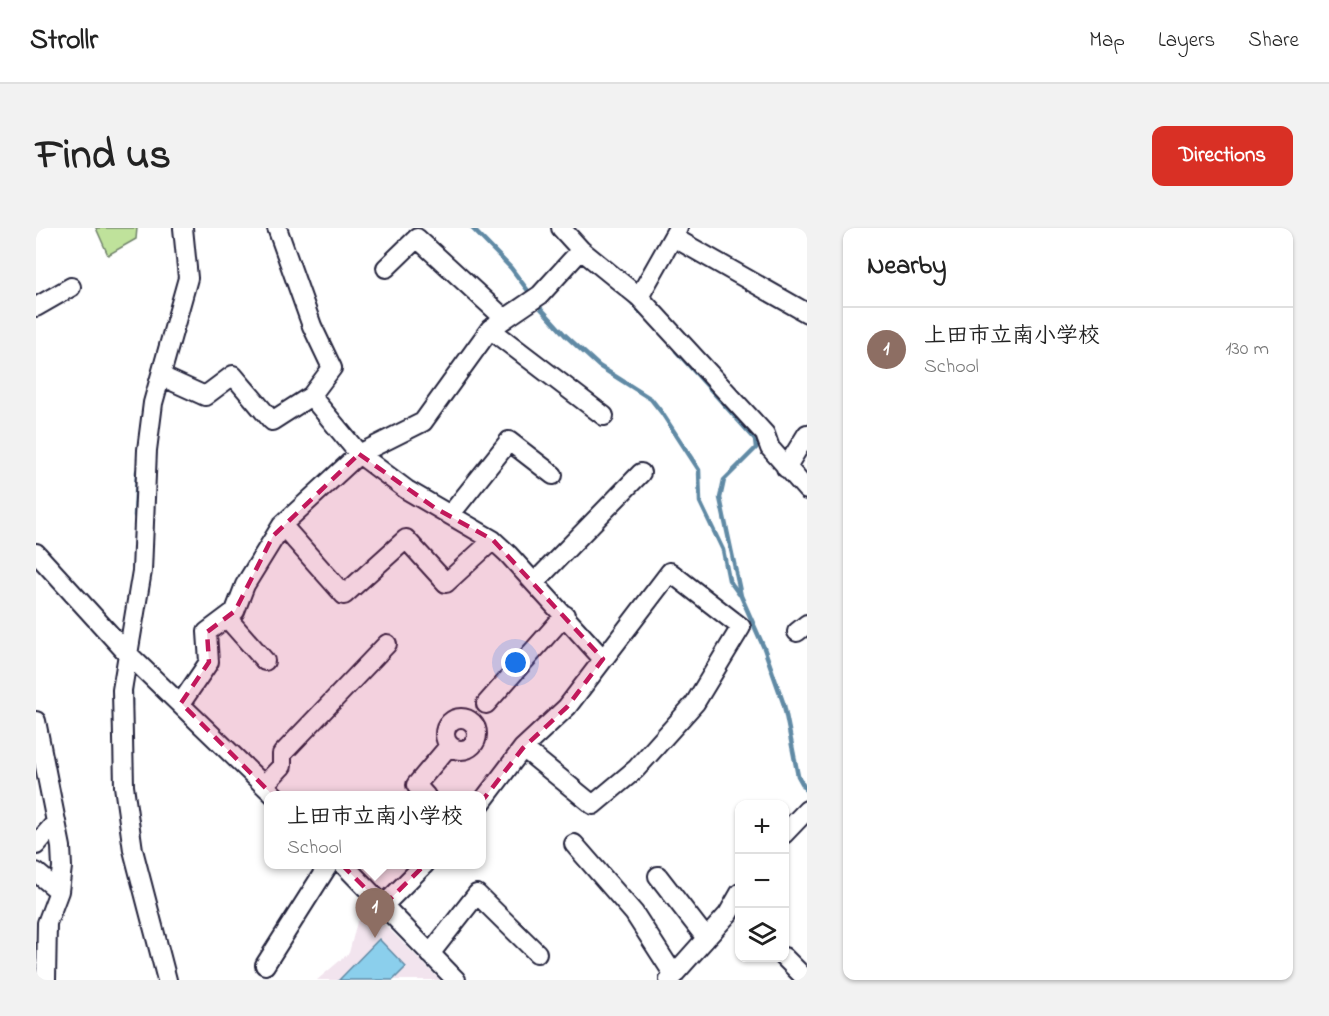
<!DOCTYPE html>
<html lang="en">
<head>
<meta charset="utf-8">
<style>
	body { margin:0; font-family:"Indie Flower","Klee One",sans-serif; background:#f2f2f2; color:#222 }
	.controls { position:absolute; right:18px; bottom:18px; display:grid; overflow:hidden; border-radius:12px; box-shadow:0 2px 4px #0004 }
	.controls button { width:54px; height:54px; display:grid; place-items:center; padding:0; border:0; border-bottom:2px solid #e0e0e0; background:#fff; color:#222; font:30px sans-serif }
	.you { position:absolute; left:480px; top:435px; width:21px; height:21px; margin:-15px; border:4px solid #fff; border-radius:50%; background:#1a73e8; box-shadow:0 0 0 9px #1a73e833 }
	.badge { display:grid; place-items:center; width:39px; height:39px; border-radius:50%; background:#d93025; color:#fff; font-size:20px; font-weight:700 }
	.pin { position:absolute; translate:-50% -50px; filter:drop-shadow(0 2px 3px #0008) }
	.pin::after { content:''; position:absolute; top:32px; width:21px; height:18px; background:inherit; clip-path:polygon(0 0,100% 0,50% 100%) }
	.popup { position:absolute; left:228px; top:563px; width:222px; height:78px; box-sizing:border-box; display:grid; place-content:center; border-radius:12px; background:#fff; filter:drop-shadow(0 2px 4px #0005); font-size:20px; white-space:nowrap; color:#767676 }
	.popup b { font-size:22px; color:#222 }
	.popup::after { content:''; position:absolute; left:50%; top:100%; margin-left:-12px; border:12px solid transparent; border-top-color:#fff }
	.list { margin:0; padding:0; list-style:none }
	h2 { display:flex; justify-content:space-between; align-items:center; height:78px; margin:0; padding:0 24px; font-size:26px }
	h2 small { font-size:20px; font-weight:400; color:#767676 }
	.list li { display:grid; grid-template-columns:39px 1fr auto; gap:18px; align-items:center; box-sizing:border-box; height:84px; padding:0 24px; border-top:2px solid #e0e0e0 }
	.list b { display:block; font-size:22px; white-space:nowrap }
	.list p { margin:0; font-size:20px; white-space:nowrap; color:#767676 }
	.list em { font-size:20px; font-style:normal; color:#767676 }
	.icon { flex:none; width:33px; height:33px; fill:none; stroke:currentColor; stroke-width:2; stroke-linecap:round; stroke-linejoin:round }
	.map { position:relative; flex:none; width:771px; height:752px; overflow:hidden; border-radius:12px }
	header { display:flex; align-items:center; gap:36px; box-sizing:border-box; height:84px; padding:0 30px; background:#fff; border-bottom:2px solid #e0e0e0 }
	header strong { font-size:28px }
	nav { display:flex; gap:33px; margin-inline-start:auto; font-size:21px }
	.intro { display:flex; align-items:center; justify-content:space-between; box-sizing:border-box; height:144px; padding:0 36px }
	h1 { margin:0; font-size:42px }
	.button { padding:15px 27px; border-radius:12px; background:#d93025; color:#fff; font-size:21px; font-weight:700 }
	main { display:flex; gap:36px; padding:0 36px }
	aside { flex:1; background:#fff; border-radius:12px; box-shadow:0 2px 4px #0004 }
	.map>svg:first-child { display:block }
	.built { fill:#f2e4ee }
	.green { fill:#bfe29b; stroke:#70826b; stroke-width:1.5 }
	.water { fill:#8bcfec; stroke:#618aa5; stroke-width:1.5 }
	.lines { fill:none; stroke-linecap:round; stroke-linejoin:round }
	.stream { stroke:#618aa5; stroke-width:4.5 }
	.minor-casing { stroke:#22223b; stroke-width:22 }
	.minor { stroke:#fff; stroke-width:18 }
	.marked { fill:#c2185b; fill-opacity:0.2; stroke:#c2185b; stroke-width:4.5; stroke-dasharray:12 8; stroke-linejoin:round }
</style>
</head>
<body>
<header>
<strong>Strollr</strong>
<nav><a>Map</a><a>Layers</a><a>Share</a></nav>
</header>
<div class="intro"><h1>Find us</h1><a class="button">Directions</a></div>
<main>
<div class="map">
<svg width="771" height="752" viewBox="0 0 771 752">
	<rect width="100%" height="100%" fill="#fff"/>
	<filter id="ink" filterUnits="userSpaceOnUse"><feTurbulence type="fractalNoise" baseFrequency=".0167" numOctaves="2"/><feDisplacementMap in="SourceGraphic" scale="12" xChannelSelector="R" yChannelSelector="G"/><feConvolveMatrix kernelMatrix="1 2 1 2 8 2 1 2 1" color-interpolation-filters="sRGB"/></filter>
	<g filter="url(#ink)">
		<path class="built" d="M335,683l69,69h-123l32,-27 8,-31z"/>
		<path class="green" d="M60,0h41l-1,11 -28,16z"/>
		<path class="water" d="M343,711l27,28 -13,13h-54z"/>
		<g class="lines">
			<path class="stream" d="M436,0l39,40 21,28
				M592,70l12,14
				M500,75l29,32 34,31 52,33 11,14 37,57 1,32 23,48 6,30 10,14
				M640,123l79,88 1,9 -32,32 -4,18 21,98 23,52 20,57 14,71 9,16
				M99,288l2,-45
				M95,478v-21"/>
			<defs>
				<path id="minor" d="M241,0l35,98 20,42 -21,28 48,58 48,36 86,50 15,14 95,105
					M525,0l20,22 58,47 126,137 5,14 37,42
					M637,9l134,76
					M350,40l31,-30 88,81
					M603,69l39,-69
					M0,79l35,-20
					M454,101l114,87
					M125,148l44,20 28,-21 39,46 39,-25
					M750,240l21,-34
					M414,287l59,-74 44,34
					M246,297l62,70 62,-56 40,44 47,-43
					M0,325l90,99 149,144
					M499,354l106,-109
					M191,390l38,43
					M761,404l10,-8
					M145,475l28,-41 -2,-30 28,-21 10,-26 37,-60 77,-71 64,-32 67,-93 50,-34 41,-45
					M450,476l79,-89
					M409 506a16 16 0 1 1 32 0a16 16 0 1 1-32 0Z
					M0,493l25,126 1,20 -3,24 -12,32 -1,57
					M228,557l18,-19v-12l105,-110
					M390,568l-10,-11 33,-39
					M446,574l41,-54 44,-41 103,-135 71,55 -46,76 -59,66 -43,36 -70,-57
					M748,606l23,-24
					M538,616l60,69 40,62
					M0,617l20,-23
					M307,636l113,116
					M0,644l23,19
					M622,648l48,62
					M347,678l42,-42
					M394,726l47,-60 60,59
					M748,729l23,23
					M229,737l64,-101
					M131,752l-34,-130 -9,-64 -2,-96 20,-119 5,-121 6,-47 35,-125 -5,-50
					M633,752l59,-66 12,-21"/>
			</defs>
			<use href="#minor" class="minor-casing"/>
			<use href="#minor" class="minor"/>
		</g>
	</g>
	<path class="marked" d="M323,226l76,54 58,32 110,119 -36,48 -44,41 -65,84 -75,74 -202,-203 28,-41 -2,-30 28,-21 38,-75z"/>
</svg>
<div class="controls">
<button>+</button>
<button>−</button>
<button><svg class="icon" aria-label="layers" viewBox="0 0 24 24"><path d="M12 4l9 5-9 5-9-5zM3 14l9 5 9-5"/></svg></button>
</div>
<div class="you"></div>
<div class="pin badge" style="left:339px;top:710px;background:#8d6e63">1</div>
<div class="popup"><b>上田市立南小学校</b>School</div>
</div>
<aside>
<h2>Nearby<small></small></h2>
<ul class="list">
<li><span class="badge" style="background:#8d6e63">1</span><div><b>上田市立南小学校</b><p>School</p></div><em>130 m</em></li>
</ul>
</aside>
</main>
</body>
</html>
